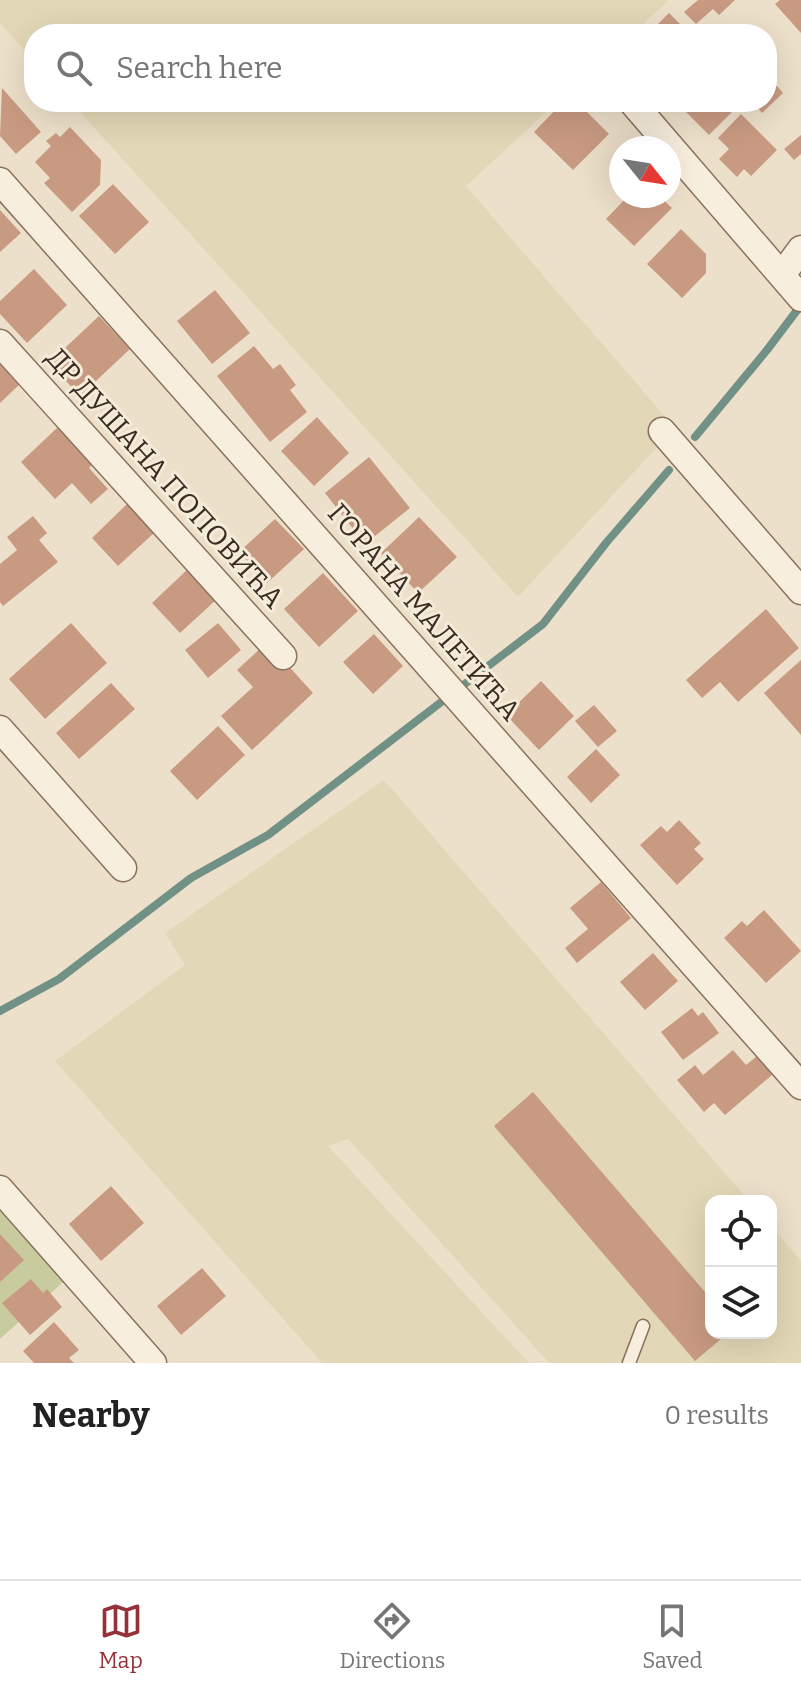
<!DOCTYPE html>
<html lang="en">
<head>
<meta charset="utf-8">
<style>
	body { margin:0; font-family:Bitter,serif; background:#f2f2f2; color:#222 }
	.controls { position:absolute; right:24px; bottom:24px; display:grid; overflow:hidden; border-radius:16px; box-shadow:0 8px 32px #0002 }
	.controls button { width:72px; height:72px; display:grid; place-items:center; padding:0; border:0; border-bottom:2px solid #e0e0e0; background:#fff; color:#222; font:40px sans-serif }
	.compass { position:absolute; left:609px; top:136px; width:72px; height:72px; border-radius:50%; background:#fff; box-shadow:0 8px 32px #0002; rotate:120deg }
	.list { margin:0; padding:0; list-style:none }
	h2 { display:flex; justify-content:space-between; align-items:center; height:104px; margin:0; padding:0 32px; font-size:34px }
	h2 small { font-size:26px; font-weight:400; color:#767676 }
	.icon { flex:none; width:44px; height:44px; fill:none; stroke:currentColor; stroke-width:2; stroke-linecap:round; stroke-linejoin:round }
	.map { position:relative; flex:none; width:801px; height:1363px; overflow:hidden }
	.search { position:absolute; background:#fff; box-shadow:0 8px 32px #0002; left:24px; right:24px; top:24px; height:88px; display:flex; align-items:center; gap:20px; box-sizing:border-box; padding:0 28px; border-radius:32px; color:#767676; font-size:30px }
	.sheet { height:216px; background:#fff }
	nav { display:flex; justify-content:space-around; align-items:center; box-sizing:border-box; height:112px; border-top:2px solid #e0e0e0; background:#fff; font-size:22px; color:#767676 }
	nav a { display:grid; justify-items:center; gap:4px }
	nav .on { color:#953239 }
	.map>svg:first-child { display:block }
	.farmland { fill:#e2d8b7 }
	.green { fill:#c8cb9e }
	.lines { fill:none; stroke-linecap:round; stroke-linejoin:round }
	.stream { stroke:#719086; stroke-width:8 }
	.building { fill:#c99a82 }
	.service-casing { stroke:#89725f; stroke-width:15 }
	.minor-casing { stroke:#89725f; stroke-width:29 }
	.service { stroke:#f8eedd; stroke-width:12 }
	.minor { stroke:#f8eedd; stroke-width:26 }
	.labels { text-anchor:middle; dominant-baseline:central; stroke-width:6; stroke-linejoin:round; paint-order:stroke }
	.street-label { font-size:28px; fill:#3a2c21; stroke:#f4ebd9 }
</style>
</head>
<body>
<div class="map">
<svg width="801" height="1363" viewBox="0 0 801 1363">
	<rect width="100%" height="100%" fill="#ede0ca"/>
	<path class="farmland" d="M0,0h669l-37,34h-598v27l-34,-38z
		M71,102h486l-91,84 209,242 -157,169z
		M384,780l365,421h-38v132h60v-107l30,35v102h-252l-201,-224 -20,7 201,217h-207l-267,-302 130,-96 -20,-32z"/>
	<path class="green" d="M0,1189l73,84 -73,66z"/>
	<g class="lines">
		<path class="stream" d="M695,437l72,-87 34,-45
			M0,1011l59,-32 132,-101 77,-43 275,-211 63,-81 63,-73"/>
	</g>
	<path class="building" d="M698,0h37l-16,15 -6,-6 -17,15 -12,-12z
		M780,0h21v33l-26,-29z
		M669,13l21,21h-42z
		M771,79l12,14 -21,20 -9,-11h14v-20z
		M2,88l39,44 -25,22 -16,-18z
		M563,102h14l32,32 -36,36 -39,-38z
		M676,102h59l4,3 -30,30z
		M741,114l36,36 -26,26 -7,-7 -7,8 -18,-18 10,-10 -11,-11z
		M70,127l31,33 -1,25 -28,27 -28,-29 6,-5 -15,-16 16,-16 -5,-5 10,-8 4,4z
		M801,135v19l-7,6 -10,-11z
		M113,184l36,38 -34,32 -36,-38z
		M628,196h31l13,12 -38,38 -28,-27z
		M0,210l21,23 -21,19z
		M681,229l25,25v19l-24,25 -35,-34z
		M34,269l33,36 -40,38 -27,-29v-13z
		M215,290l35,43 -38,31 -35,-43z
		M99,316l31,33 -50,47 -31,-33z
		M254,346l19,23 7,-5 16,21 -6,5 17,22 -37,30 -53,-66z
		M0,361l21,22 -21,20z
		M317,417l32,36 -35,33 -33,-35z
		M59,426l35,37 -5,5 19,21 -17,15 -19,-21 -17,16 -34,-37z
		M369,457l41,51 -45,36 -40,-51z
		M127,504l27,29 -36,33 -26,-28z
		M33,516l14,17 -8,7 19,22 -55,44 -3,-4v-38l17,-14 -10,-13z
		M419,517l38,40 -39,36 -37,-40z
		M275,519l29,30 -37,34 -28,-31z
		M189,568l28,31 -37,34 -28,-30z
		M323,573l35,38 -39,36 -35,-38z
		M766,609l33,39 -61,54 -18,-20 -18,16 -16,-18z
		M71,623l36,40 -62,56 -36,-40z
		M218,623l23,27 -33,28 -23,-28z
		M374,634l29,32 -30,28 -30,-32z
		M264,645l21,17 28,31 -61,57 -31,-34 32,-29 -16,-17z
		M801,660v75l-37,-42z
		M541,681l33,35 -35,34 -33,-35z
		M111,683l24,26 -56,50 -23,-26z
		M594,705l23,26 -19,16 -23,-26z
		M218,726l27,29 -48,45 -27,-29z
		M596,749l24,26 -29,28 -24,-26z
		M679,820l22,23 -7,6 10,10 -27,26 -37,-40 21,-19 6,6z
		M601,882l30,36 -54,45 -12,-15 23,-19 -18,-21z
		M764,910l37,41 -35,32 -42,-45 18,-17 5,5z
		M653,953l25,28 -33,29 -25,-28z
		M692,1008l6,8 5,-4 16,21 -36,27 -22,-28z
		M733,1050l13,15 11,-9 15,19 -47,40 -11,-12 -10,9 -27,-32 18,-15 8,10z
		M533,1092l178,207v34h17l-33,28 -201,-235z
		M111,1186l33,37 -43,38 -32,-37z
		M0,1234l24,26 -24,22z
		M202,1268l24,28 -45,39 -24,-29z
		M31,1279l12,14 4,-4 15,18 -32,28 -28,-32z
		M54,1322l25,28 -10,8 5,5h-40l-11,-12z"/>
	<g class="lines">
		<defs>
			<path id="service" d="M629,1363l14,-37"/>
			<path id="minor" d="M632,102l169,196
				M0,181l801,905
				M782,275l19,-26
				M0,343l283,313
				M662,431l139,160
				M0,729l123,139
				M0,1189l153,174"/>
		</defs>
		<use href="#service" class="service-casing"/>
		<use href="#minor" class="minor-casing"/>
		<use href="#service" class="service"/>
		<use href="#minor" class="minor"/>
	</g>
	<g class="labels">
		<g class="street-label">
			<text transform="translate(165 478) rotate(48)">ДР ДУШАНА ПОПОВИЋА</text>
			<text transform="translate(424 612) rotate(49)">ГОРАНА МАЛЕТИЋА</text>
		</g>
	</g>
</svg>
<div class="controls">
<button><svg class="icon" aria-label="locate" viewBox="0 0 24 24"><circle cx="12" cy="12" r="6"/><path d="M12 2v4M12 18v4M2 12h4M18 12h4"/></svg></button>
<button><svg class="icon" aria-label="layers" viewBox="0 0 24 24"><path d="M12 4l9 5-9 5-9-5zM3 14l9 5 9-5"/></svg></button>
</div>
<svg class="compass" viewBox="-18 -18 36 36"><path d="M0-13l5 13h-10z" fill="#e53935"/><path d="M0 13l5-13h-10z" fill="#767676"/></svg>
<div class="search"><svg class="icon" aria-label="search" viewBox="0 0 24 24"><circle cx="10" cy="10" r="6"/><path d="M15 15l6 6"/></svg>Search here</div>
</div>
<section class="sheet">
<h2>Nearby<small>0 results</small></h2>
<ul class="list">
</ul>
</section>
<nav>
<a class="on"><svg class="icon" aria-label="map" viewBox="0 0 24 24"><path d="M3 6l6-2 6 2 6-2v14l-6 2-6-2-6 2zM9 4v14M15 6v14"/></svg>Map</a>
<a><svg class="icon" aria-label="directions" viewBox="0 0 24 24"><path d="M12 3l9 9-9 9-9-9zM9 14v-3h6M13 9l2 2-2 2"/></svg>Directions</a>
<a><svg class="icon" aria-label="saved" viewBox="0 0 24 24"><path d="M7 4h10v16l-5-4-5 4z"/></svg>Saved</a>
</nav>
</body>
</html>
